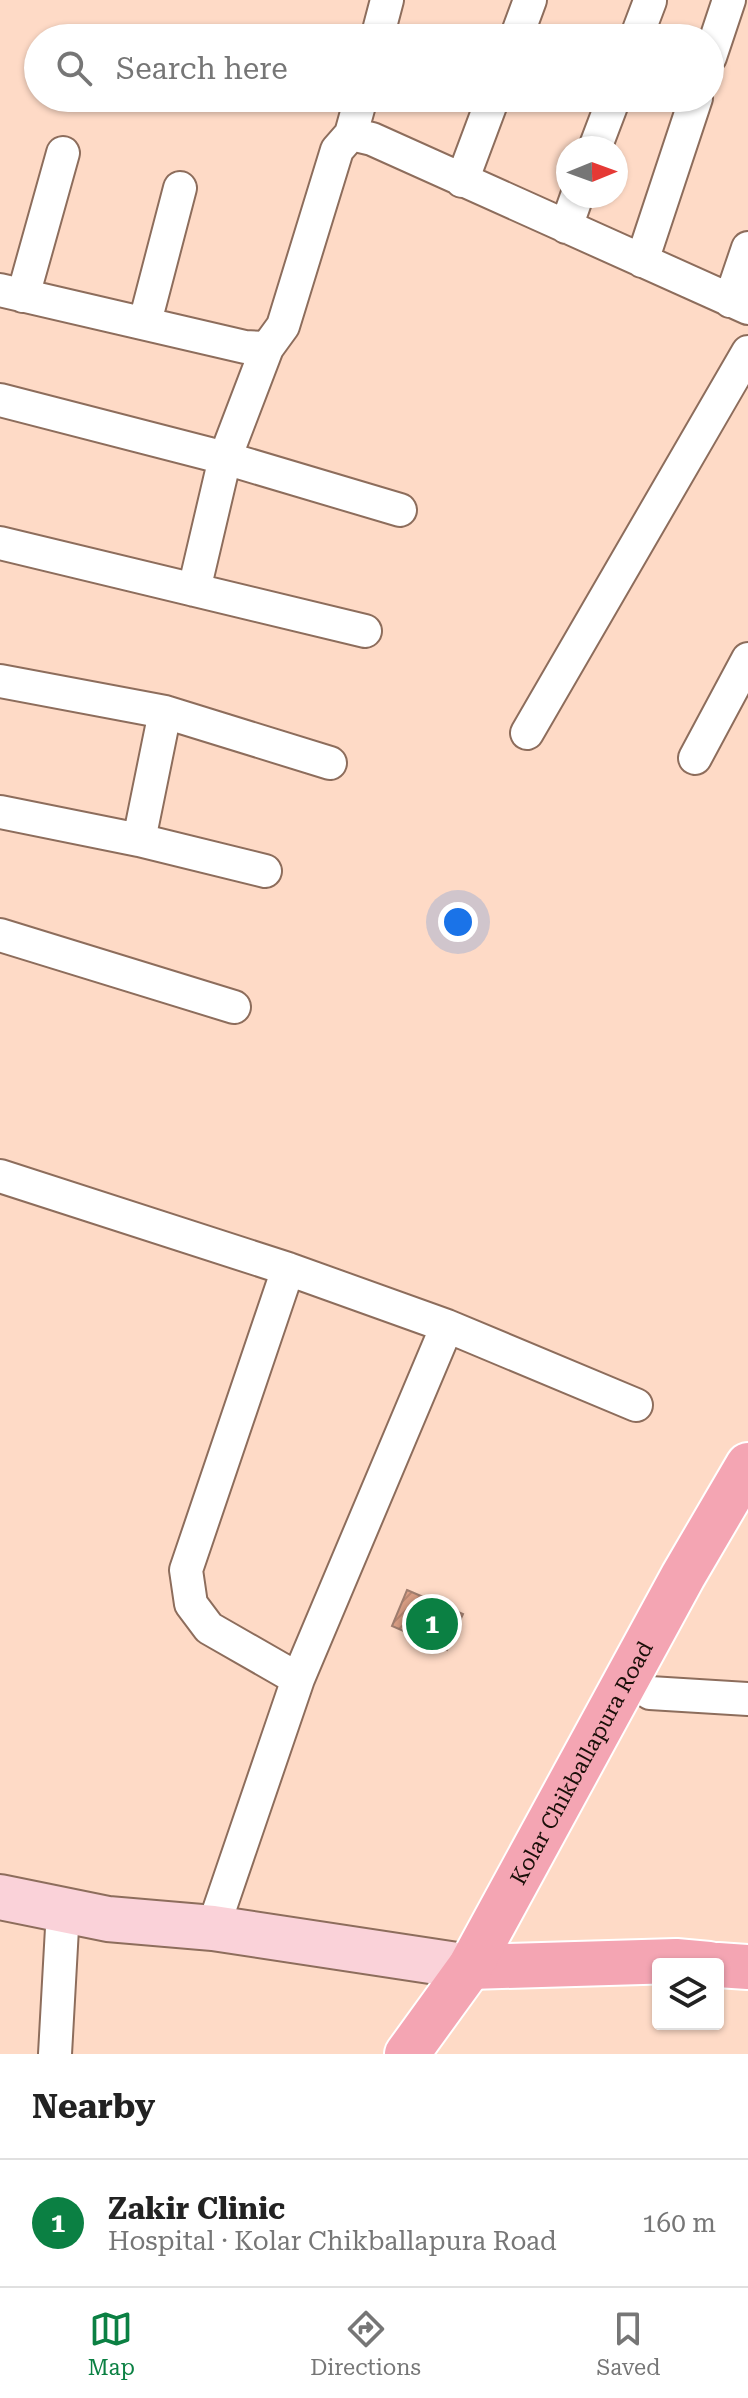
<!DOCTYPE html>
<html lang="en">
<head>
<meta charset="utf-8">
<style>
	body { margin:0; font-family:"Roboto Serif",serif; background:#f2f2f2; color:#222 }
	.controls { position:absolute; right:24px; bottom:24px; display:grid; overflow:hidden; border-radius:8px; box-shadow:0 2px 6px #0004 }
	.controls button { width:72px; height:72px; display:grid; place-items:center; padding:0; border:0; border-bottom:2px solid #e0e0e0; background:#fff; color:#222; font:40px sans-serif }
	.compass { position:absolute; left:556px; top:136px; width:72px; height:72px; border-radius:50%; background:#fff; box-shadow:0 2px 6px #0004; rotate:89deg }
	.you { position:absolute; left:458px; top:922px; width:28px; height:28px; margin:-20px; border:6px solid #fff; border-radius:50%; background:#1a73e8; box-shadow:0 0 0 12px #1a73e833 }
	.badge { display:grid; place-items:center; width:52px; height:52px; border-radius:50%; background:#0b8043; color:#fff; font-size:26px; font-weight:700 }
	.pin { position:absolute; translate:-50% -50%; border:4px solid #fff; box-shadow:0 2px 8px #0006 }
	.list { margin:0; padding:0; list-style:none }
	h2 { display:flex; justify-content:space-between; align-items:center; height:104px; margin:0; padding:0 32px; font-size:34px }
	h2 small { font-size:26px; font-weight:400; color:#767676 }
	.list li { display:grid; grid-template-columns:52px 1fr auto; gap:24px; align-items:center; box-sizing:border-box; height:128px; padding:0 32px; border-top:2px solid #e0e0e0 }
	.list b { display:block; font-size:30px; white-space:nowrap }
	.list p { margin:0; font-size:26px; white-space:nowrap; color:#767676 }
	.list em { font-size:26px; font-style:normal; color:#767676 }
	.icon { flex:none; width:44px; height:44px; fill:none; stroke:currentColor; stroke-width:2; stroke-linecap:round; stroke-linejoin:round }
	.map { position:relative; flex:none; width:748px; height:2054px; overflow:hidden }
	.search { position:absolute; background:#fff; box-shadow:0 2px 6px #0004; left:24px; right:24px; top:24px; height:88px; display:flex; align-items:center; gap:20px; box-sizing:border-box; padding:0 28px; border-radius:44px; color:#767676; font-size:30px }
	.sheet { height:232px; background:#fff }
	nav { display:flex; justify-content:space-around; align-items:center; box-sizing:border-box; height:112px; border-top:2px solid #e0e0e0; background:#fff; font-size:22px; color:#767676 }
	nav a { display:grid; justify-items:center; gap:4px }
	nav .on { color:#0b8043 }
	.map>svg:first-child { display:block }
	.building { fill:url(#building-hatch); stroke:#a07e6f; stroke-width:2 }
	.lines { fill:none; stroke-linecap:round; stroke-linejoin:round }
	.street-casing { stroke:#8d6d5c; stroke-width:36 }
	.secondary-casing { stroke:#8d6d5c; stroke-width:48 }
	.primary-casing { stroke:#fff; stroke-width:48 }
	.street { stroke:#fff; stroke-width:32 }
	.secondary { stroke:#fad2d9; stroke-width:44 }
	.primary { stroke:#f4a5b3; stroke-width:44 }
	.labels { text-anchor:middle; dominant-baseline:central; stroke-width:6; stroke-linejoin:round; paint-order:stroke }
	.street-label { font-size:22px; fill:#1b0f09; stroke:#fff }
</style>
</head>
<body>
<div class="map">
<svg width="748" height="2054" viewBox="0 0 748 2054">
	<defs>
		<pattern id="building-hatch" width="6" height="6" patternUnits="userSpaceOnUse" patternTransform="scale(2)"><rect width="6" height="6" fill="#db9f85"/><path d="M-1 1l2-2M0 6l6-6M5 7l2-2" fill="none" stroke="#bb8872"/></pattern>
	</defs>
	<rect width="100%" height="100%" fill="#fedac6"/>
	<path class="building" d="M407,1590l56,24 -16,36 -55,-24z"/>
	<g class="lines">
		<defs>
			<path id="street" d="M377,38l10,-38
				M516,38l14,-38
				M636,38l14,-37
				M710,57l19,-57
				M351,134l10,-36
				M595,148l19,-50
				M462,181l31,-83
				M566,227l11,-31
				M642,261l54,-163
				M0,290l245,57 22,1 16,-22 54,-176 14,-16 21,5 376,169
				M23,296l40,-143
				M730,301l18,-53
				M145,322l35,-134
				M0,400l225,58 175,52
				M0,543l365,88
				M194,590l31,-132 42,-110
				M0,681l165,31 165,51
				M527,733l221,-381
				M695,758l53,-99
				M0,812l139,28 126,31
				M139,840l26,-128
				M0,935l234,72
				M0,1176l288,93 159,57 189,79
				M288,1269l-102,301 5,34 18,24 89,51
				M650,1693l98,6
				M213,1928l85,-249 149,-353
				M55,2054l8,-144"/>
			<path id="secondary" d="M0,1897l108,22 105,9 257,39"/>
			<g id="primary">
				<path d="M718,1965l30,2"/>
				<path d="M470,1967l206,-6 33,3"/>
				<path id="s1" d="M407,2054l63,-87 213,-391 65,-111"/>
			</g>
		</defs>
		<use href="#street" class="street-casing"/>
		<use href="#secondary" class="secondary-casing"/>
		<use href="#primary" class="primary-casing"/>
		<use href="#street" class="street"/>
		<use href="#secondary" class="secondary"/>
		<use href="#primary" class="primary"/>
	</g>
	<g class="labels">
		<g class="street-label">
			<text stroke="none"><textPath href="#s1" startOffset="340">Kolar Chikballapura Road</textPath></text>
		</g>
	</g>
</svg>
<div class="controls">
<button><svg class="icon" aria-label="layers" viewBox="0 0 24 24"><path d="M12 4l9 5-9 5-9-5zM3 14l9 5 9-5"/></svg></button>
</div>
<svg class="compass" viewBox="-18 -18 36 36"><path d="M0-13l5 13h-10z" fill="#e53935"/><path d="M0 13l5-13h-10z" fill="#767676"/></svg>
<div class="you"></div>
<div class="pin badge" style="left:432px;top:1624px">1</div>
<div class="search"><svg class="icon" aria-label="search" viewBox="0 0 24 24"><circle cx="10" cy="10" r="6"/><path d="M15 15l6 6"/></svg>Search here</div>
</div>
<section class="sheet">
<h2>Nearby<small></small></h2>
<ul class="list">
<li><span class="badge">1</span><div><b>Zakir Clinic</b><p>Hospital · Kolar Chikballapura Road</p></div><em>160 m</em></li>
</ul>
</section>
<nav>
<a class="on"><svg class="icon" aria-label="map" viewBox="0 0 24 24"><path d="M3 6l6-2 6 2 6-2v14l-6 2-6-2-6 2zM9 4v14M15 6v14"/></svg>Map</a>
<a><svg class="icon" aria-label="directions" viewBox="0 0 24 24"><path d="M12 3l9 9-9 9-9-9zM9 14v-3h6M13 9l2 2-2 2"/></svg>Directions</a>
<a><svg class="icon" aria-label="saved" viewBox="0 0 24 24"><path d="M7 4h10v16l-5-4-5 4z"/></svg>Saved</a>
</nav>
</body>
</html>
